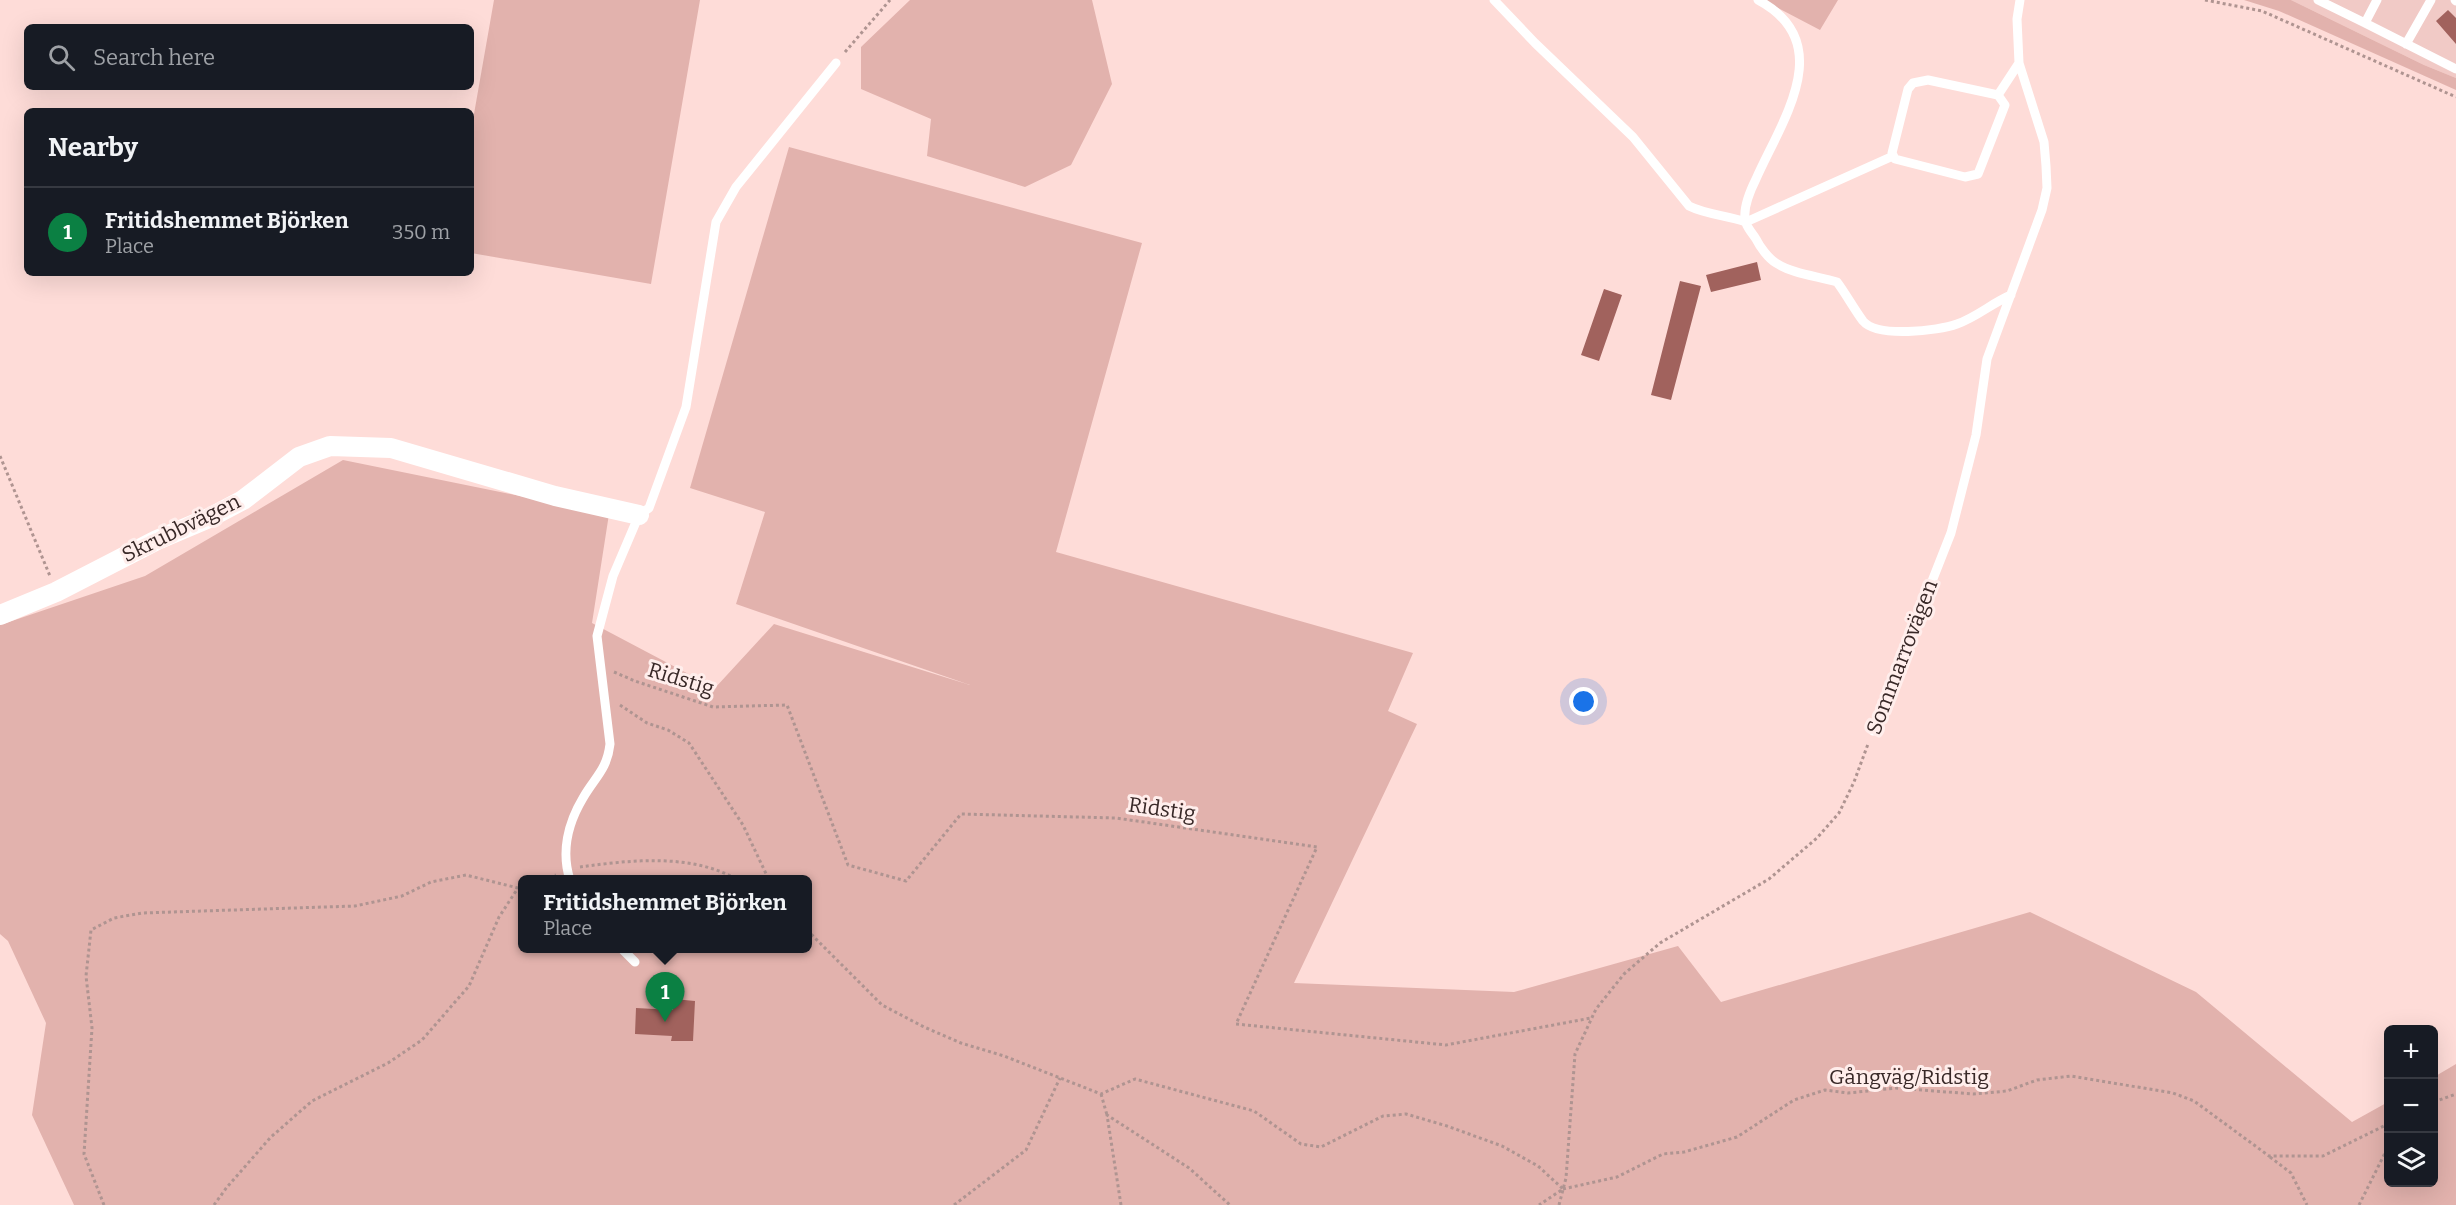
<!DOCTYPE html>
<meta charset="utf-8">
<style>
body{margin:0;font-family:Bitter,serif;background:#242831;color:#f1f3f6}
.controls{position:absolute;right:18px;bottom:18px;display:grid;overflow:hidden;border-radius:9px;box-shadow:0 6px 24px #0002}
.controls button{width:54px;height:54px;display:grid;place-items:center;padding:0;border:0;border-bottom:2px solid #363941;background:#171b24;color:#f1f3f6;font:30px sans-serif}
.you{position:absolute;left:1584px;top:702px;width:21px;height:21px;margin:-15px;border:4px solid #fff;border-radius:50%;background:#1a73e8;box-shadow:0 0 0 9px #1a73e833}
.badge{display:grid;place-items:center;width:39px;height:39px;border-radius:50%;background:#0b8043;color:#fff;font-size:20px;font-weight:700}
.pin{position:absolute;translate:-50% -50px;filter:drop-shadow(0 2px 3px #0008)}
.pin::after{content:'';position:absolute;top:32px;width:21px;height:18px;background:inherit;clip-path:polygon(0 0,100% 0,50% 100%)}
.popup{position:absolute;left:518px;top:875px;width:294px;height:78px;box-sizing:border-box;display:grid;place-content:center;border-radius:9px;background:#171b24;filter:drop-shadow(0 2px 4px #0005);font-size:20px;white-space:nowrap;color:#9ea1a6}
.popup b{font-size:22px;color:#f1f3f6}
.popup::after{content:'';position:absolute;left:50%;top:100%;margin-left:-12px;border:12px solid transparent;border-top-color:#171b24}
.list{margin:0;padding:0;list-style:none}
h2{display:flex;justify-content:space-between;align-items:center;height:78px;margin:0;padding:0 24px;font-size:26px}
h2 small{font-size:20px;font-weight:400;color:#9ea1a6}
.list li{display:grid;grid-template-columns:39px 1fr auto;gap:18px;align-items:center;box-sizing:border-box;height:90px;padding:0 24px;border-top:2px solid #363941}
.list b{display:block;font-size:22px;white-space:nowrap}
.list p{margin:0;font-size:20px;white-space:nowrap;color:#9ea1a6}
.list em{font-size:20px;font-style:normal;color:#9ea1a6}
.icon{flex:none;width:33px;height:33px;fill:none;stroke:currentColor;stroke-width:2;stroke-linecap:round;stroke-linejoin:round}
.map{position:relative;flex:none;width:2456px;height:1205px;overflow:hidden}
.search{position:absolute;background:#171b24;box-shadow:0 6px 24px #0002;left:24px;top:24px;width:450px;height:66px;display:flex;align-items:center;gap:15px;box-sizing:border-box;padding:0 21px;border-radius:9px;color:#9ea1a6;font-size:22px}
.panel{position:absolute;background:#171b24;box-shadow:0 6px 24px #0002;left:24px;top:108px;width:450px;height:168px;border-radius:9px}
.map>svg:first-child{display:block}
.built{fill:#f1cac6}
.green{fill:#e2b2ad;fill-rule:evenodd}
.building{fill:#a1625d}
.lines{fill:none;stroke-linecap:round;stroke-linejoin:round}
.path{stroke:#af9491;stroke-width:3;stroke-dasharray:3 3;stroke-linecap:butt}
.lane{stroke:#fff;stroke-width:9}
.street{stroke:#fff;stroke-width:20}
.labels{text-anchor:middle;stroke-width:6;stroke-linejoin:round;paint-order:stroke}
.street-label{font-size:21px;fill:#382827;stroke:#ffeeec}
</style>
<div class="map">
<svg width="2456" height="1205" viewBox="0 0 2456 1205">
<rect width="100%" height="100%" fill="#fedcd8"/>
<path class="built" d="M2291 0H2456V78L2424 65Z"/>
<path class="green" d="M494 0H700L651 284 471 253V131Z
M910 0H1092L1112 84 1071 165 1025 187 927 156 931 119 861 89V47Z
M1763 0H1838L1820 30Z
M2244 0H2291L2424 65 2456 78V90L2279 11Z
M789 147 1142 243 1056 552 1413 653 1388 711 1417 724 1294 983 1514 992 1678 946 1721 1002 2030 912 2196 992 2352 1122 2388 1102V1182H2434V1077L2456 1064V1205H74L32 1115 46 1023 8 941 0 934V625L145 576 343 460 609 514 592 623 715 688 774 624 970 685 736 604 765 512 690 488ZM522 880H807V948H522Z"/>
<path class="building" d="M2448 10 2456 18V44L2436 21Z
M1757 262 1761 280 1711 292 1706 275Z
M1680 281 1701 286 1671 400 1651 395Z
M1604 289 1622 295 1599 361 1581 355Z
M674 999 695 1001 693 1041H671L672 1036 635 1034 636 1008 673 1010Z"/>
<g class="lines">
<path class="path" d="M2205 0 2262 11 2456 97
M845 52 890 0
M0 456 50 576
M614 672 635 681 713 707 787 705 848 865 906 881 961 814 1116 818 1317 847 1236 1024 1446 1045 1591 1018
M620 705 647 723 668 730 689 743 743 825 769 880
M580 867C631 860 692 853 738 880
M544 880 556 875
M807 930 882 1005 924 1027 961 1043 1004 1056 1101 1094 1135 1079 1254 1111 1301 1144 1321 1147 1383 1116 1406 1114 1447 1126 1502 1146 1538 1166 1563 1189 1539 1205
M1101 1094 1107 1115
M2434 1102 2456 1094
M2270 1157 2291 1173 2307 1205
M1563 1189 1617 1177 1663 1154 1684 1152 1737 1137 1794 1100 1825 1090 1848 1093 1896 1088 1973 1094 2007 1091 2037 1080 2071 1076 2173 1093 2194 1101 2269 1156H2323L2388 1124
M104 1205 84 1154 92 1028 86 976 91 930 114 918 142 913 355 906 402 896 431 882 466 875 518 888
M214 1205 227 1187 271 1137 312 1101 388 1063 422 1040 469 986 499 917 518 888 522 887
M954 1205 1026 1150 1060 1078
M1121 1205 1107 1115 1189 1168 1230 1205
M1559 1205 1566 1178 1575 1054 1596 1009 1624 974 1660 943 1769 879 1817 838 1839 813 1854 782 1868 744
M2359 1205 2388 1147"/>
<path class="lane" d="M1494 0 1535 43 1633 137 1689 206C1707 215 1727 215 1746 222L1893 156
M1758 0C1839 43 1781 122 1756 179 1750 191 1742 211 1746 223 1748 229 1753 234 1756 239 1760 247 1768 258 1776 263 1793 274 1817 276 1837 282 1846 294 1854 309 1863 321 1877 338 1938 331 1957 324 1977 317 1992 303 2011 295
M2318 0 2365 23 2377 0
M2455 0 2456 1
M2365 23 2456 69
M2406 44 2431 0
M1928 80 1998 95 2005 105 1978 174 1965 177 1895 159 1892 153 1908 89 1913 83Z
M1998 95 2019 63
M1873 731 1951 533 1976 435 1987 359 2042 210 2047 188 2046 166 2044 142 2019 63 2017 19 2020 0
M570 880C561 852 568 823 583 798 595 777 607 770 610 744L597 636 613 576 639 515 649 508 686 407 716 222 736 187 836 63
M621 948 635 962"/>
<path class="street" d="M0 615 56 592 157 540 209 518 243 500 299 457 330 446 391 448 555 496 639 515"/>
</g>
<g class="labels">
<g class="street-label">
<text transform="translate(181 528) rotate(-26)" y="7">Skrubbvägen</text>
<text transform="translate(1902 657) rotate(-69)" y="7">Sommarrovägen</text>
<text transform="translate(681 679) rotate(17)" y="7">Ridstig</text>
<text transform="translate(1162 809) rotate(8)" y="7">Ridstig</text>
<text x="1909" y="1084">Gångväg/Ridstig</text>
</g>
</g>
</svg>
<div class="controls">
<button>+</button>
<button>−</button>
<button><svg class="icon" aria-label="layers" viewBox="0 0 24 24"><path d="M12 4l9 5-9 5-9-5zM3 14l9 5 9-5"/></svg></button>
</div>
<div class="you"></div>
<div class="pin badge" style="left:665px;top:1022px">1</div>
<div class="popup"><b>Fritidshemmet Björken</b>Place</div>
<div class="search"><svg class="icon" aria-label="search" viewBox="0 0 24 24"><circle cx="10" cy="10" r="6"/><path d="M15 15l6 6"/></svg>Search here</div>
<section class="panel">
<h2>Nearby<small></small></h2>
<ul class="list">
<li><span class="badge">1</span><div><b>Fritidshemmet Björken</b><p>Place</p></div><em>350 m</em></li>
</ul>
</section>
</div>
